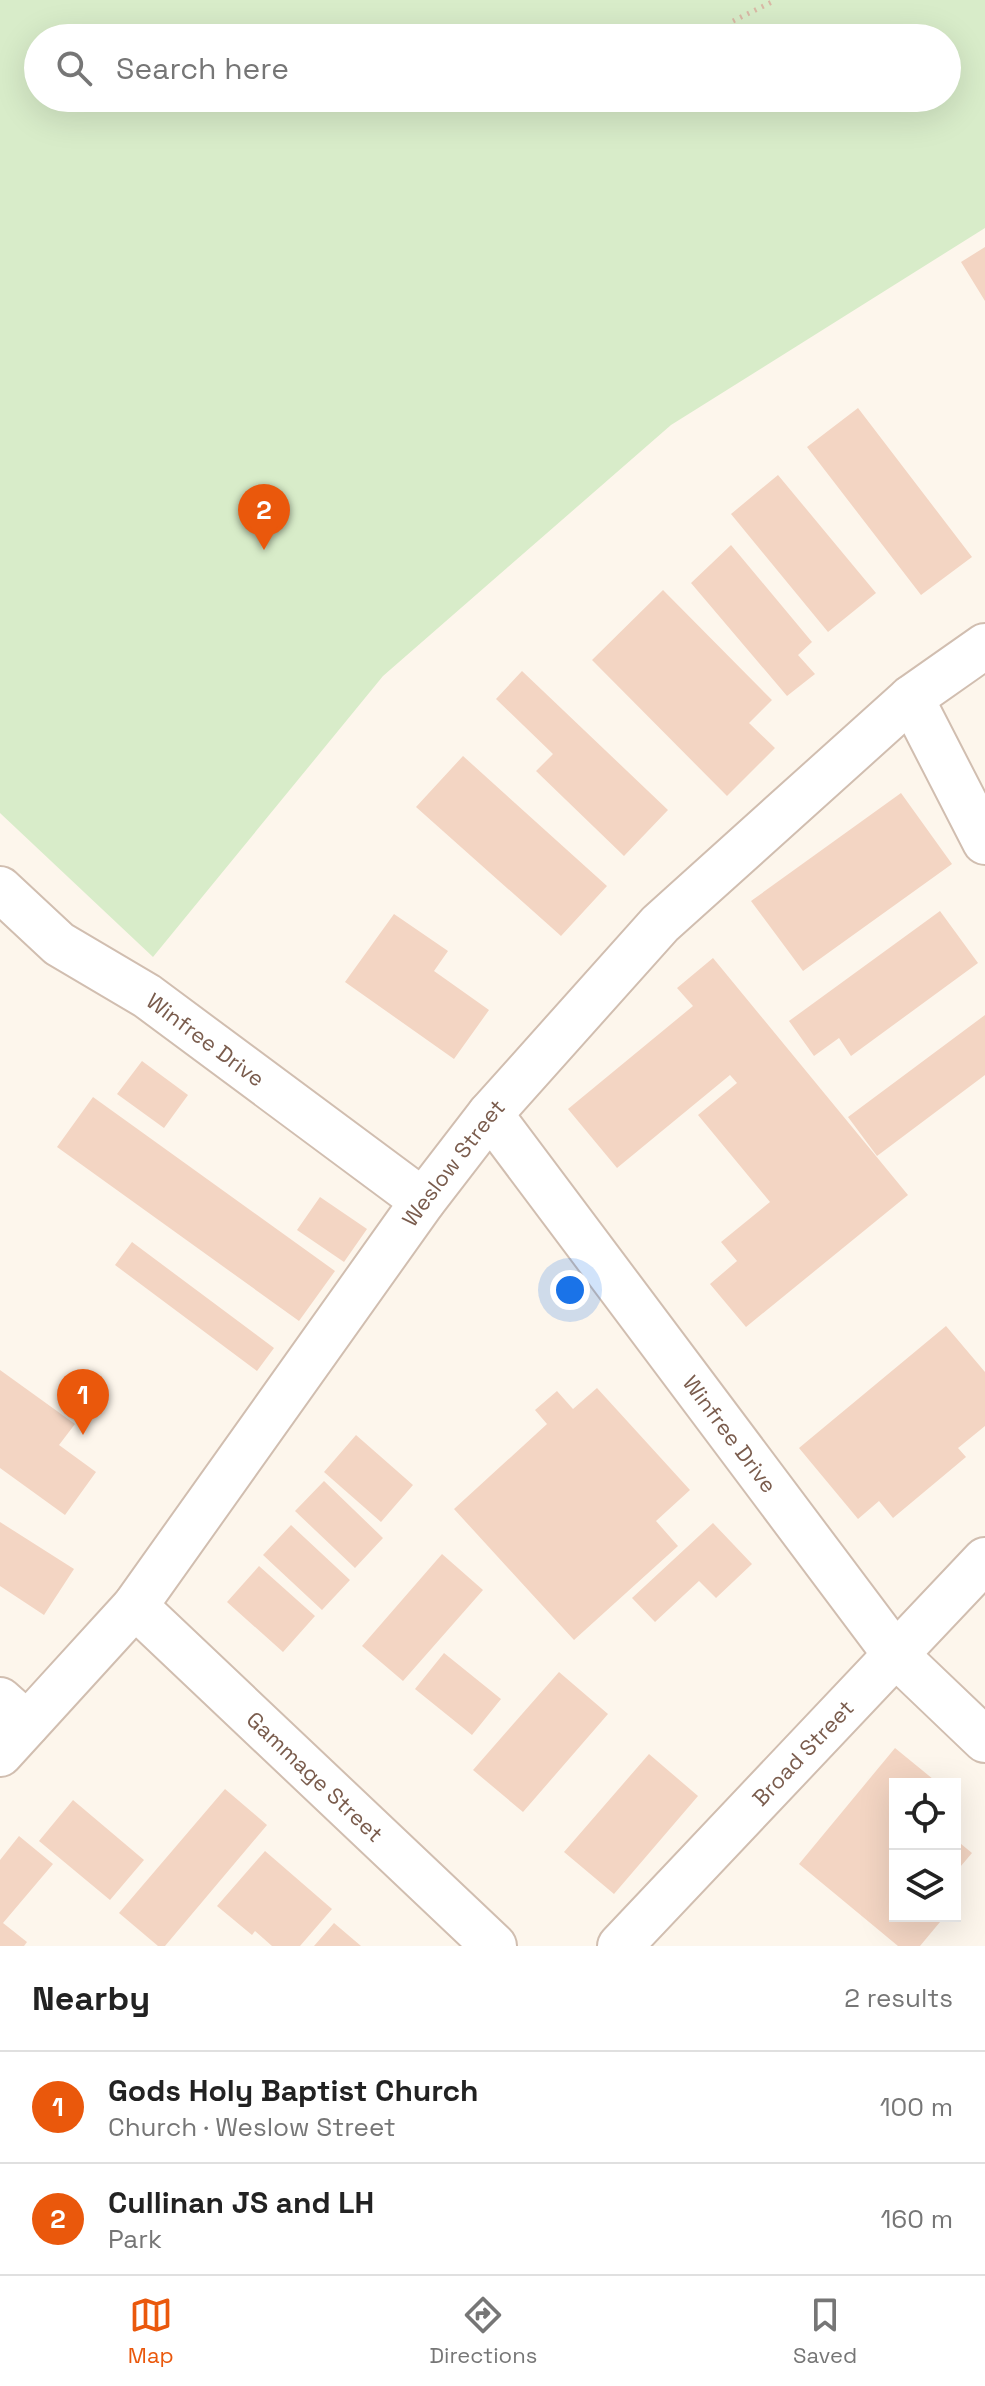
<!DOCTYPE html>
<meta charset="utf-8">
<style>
body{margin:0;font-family:"Space Grotesk",sans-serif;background:#f2f2f2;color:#222}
.controls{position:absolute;right:24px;bottom:24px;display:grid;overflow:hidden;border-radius:0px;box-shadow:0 8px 32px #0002}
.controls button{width:72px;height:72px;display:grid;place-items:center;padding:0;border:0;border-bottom:2px solid #e0e0e0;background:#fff;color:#222;font:40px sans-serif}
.you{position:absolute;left:570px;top:1290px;width:28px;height:28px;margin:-20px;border:6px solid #fff;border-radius:50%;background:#1a73e8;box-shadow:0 0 0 12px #1a73e833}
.badge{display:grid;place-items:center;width:52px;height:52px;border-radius:50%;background:#ea580c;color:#fff;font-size:26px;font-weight:700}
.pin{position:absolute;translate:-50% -66px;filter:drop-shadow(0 2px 4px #0008)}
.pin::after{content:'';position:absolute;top:42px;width:28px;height:24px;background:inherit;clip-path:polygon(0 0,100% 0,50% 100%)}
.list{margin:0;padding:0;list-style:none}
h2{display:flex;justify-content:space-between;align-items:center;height:104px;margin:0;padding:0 32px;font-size:34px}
h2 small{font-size:26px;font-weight:400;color:#767676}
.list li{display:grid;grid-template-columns:52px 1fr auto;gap:24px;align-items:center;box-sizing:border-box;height:112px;padding:0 32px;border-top:2px solid #e0e0e0}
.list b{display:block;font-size:30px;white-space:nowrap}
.list p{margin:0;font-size:26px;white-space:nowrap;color:#767676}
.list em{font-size:26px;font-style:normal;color:#767676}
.icon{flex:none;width:44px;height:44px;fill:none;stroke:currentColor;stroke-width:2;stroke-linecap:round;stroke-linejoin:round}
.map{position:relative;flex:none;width:985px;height:1946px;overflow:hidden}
.search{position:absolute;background:#fff;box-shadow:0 8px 32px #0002;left:24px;right:24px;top:24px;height:88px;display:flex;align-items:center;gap:20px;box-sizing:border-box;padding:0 28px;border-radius:44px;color:#767676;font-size:30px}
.sheet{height:328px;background:#fff}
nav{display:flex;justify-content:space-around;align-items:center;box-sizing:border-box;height:112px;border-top:2px solid #e0e0e0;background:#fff;font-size:22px;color:#767676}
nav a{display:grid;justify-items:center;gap:4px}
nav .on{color:#ea580c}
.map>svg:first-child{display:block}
.green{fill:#d8ecc9;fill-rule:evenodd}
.building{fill:#f3d5c3}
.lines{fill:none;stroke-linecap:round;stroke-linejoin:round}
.minor-casing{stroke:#d1beb0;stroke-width:48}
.path{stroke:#d9b8a5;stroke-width:5;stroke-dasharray:2 6;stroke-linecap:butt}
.minor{stroke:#fff;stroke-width:44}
.labels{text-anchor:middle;stroke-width:6;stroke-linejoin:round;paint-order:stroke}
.street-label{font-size:22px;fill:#7a5c4d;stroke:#fffaf3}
</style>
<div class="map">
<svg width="985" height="1946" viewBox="0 0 985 1946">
<rect width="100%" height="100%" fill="#fdf6ec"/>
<path class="green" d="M0 0H985V228L671 425 383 676 153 957 0 813ZM38 38H947V98H38Z"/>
<path class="building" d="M985 247V301L961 262Z
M858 408 972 557 921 595 807 447Z
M778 475 876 593 828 632 731 514Z
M731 545 812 642 798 655 815 674 787 696 691 583Z
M663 590 772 700 749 723 775 748 727 796 592 660Z
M522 671 668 810 624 856 536 771 553 754 496 699Z
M463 756 607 886 561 936 416 807Z
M901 793 952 864 803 971 751 901Z
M940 911 978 963 851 1056 839 1038 814 1056 789 1021Z
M394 914 448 951 434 971 489 1010 454 1059 345 982Z
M713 958 908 1195 746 1327 710 1284 737 1261 721 1242 770 1202 698 1115 737 1083 730 1075 617 1168 568 1109 693 1006 677 988Z
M985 1015V1075L877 1156 848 1117Z
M142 1061 188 1095 164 1128 117 1094Z
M93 1097 335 1271 299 1321 57 1147Z
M320 1197 367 1229 344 1262 297 1230Z
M132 1242 274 1348 257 1371 115 1265Z
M946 1326 985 1372V1426L958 1448 966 1457 893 1518 879 1501 858 1519 799 1448Z
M0 1370 75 1424 59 1445 96 1472 65 1515 0 1468Z
M597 1388 690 1490 656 1521 678 1546 574 1640 454 1509 547 1424 535 1410 557 1391 573 1409Z
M356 1435 413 1485 381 1522 324 1472Z
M324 1481 383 1538 355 1568 295 1511Z
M0 1522 74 1569 44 1615 0 1586Z
M713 1523 752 1564 716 1598 699 1581 655 1622 632 1598Z
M291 1525 350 1580 322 1610 263 1555Z
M442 1554 483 1590 403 1681 362 1646Z
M259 1566 315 1616 283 1652 227 1602Z
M444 1653 501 1699 472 1735 415 1689Z
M559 1672 608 1714 523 1812 473 1770Z
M895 1748 939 1784H895V1916H945L920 1946H898L799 1864Z
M649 1754 698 1796 614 1894 564 1852Z
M225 1789 267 1825 165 1946H158L119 1913Z
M73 1800 144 1860 110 1900 39 1841Z
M19 1836 53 1864 3 1923 27 1942 24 1946H0V1860Z
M955 1839 972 1853 955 1873Z
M265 1851 332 1909 300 1946H272L255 1931 252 1935 217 1906Z
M334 1923 361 1946H314Z"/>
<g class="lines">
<g class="minor-casing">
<g id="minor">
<path d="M911 698 985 842"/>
<path id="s1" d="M0 889 59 944 147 996 423 1201"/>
<path id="s2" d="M490 1114 895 1654 985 1740"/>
<path id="s3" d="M135 1606 494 1946"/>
<path d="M0 1700 27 1724"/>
<path id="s4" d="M0 1754 135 1606 423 1201 490 1114 660 924 911 698 985 646"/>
<path id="s5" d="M620 1946 985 1560"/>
</g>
</g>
<path class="path" d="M733 21 776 0"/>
<use href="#minor" class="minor"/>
</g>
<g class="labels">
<g class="street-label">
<text dy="8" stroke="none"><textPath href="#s1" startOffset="256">Winfree Drive</textPath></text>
<text dy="8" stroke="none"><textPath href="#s4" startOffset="746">Weslow Street</textPath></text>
<text dy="8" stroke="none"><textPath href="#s2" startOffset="400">Winfree Drive</textPath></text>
<text dy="8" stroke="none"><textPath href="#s5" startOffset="266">Broad Street</textPath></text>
<text dy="8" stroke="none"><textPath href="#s3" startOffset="248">Gammage Street</textPath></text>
</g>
</g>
</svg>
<div class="controls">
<button><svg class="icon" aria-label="locate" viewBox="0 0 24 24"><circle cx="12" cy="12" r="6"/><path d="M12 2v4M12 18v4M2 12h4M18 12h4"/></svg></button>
<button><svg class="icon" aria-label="layers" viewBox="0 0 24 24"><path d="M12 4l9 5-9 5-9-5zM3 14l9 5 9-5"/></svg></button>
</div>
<div class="you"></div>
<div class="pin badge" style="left:83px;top:1435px">1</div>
<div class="pin badge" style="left:264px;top:550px">2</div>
<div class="search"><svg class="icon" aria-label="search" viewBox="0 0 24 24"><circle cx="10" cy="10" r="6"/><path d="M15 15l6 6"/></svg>Search here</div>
</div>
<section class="sheet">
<h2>Nearby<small>2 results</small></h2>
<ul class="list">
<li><span class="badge">1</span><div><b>Gods Holy Baptist Church</b><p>Church · Weslow Street</p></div><em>100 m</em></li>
<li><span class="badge">2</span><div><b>Cullinan JS and LH</b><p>Park</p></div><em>160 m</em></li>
</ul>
</section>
<nav>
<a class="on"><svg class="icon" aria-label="map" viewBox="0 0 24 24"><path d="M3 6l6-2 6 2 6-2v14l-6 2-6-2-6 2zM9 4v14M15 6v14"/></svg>Map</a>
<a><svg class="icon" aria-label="directions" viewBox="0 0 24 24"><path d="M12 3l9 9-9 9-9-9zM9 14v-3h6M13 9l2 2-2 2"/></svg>Directions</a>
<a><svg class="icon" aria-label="saved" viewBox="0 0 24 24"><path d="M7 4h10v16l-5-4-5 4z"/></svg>Saved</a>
</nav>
